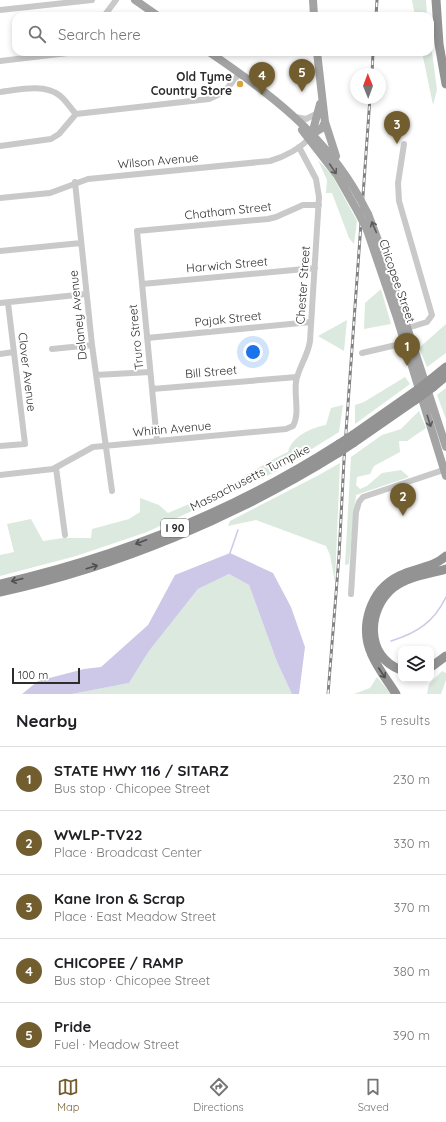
<!DOCTYPE html>
<meta charset="utf-8">
<style>
body{margin:0;font-family:Quicksand,sans-serif;background:#f2f2f2;color:#202124}
.controls{position:absolute;right:12px;bottom:12px;display:grid;overflow:hidden;border-radius:8px;box-shadow:0 2px 6px #0003}
.controls button{width:36px;height:36px;display:grid;place-items:center;padding:0;border:0;border-bottom:1px solid #e0e0e0;background:#fff;color:#202124;font:20px sans-serif}
.compass{position:absolute;left:350px;top:68px;width:36px;height:36px;border-radius:50%;background:#fff;box-shadow:0 2px 6px #0003;rotate:359deg}
.scale{position:absolute;left:12px;bottom:10px;width:68px;box-sizing:border-box;padding-left:4px;border:2px solid #2c2c2c;border-top:0;font-size:11px;line-height:14px;white-space:nowrap;color:#2c2c2c;-webkit-text-stroke:3px #fff;paint-order:stroke}
.you{position:absolute;left:253px;top:352px;width:14px;height:14px;margin:-10px;border:3px solid #fff;border-radius:50%;background:#1a73e8;box-shadow:0 0 0 6px #1a73e833}
.badge{display:grid;place-items:center;width:26px;height:26px;border-radius:50%;background:#725d2f;color:#fff;font-size:13px;font-weight:700}
.pin{position:absolute;translate:-50% -33px;filter:drop-shadow(0 1px 2px #0008)}
.pin::after{content:'';position:absolute;top:21px;width:14px;height:12px;background:inherit;clip-path:polygon(0 0,100% 0,50% 100%)}
.list{margin:0;padding:0;list-style:none}
h2{display:flex;justify-content:space-between;align-items:center;height:52px;margin:0;padding:0 16px;font-size:17px}
h2 small{font-size:13px;font-weight:400;color:#757577}
.list li{display:grid;grid-template-columns:26px 1fr auto;gap:12px;align-items:center;box-sizing:border-box;height:64px;padding:0 16px;border-top:1px solid #e0e0e0}
.list b{display:block;font-size:15px;white-space:nowrap}
.list p{margin:0;font-size:13px;white-space:nowrap;color:#757577}
.list em{font-size:13px;font-style:normal;color:#757577}
.icon{flex:none;width:22px;height:22px;fill:none;stroke:currentColor;stroke-width:2;stroke-linecap:round;stroke-linejoin:round}
.map{position:relative;flex:none;width:446px;height:694px;overflow:hidden}
.search{position:absolute;background:#fff;box-shadow:0 2px 6px #0003;left:12px;right:12px;top:12px;height:44px;display:flex;align-items:center;gap:10px;box-sizing:border-box;padding:0 14px;border-radius:12px;color:#757577;font-size:15px}
.sheet{height:372px;background:#fff}
nav{display:flex;justify-content:space-around;align-items:center;box-sizing:border-box;height:56px;border-top:1px solid #e0e0e0;background:#fff;font-size:11px;color:#757577}
nav a{display:grid;justify-items:center;gap:2px}
nav .on{color:#725d2f}
.map>svg:first-child{display:block}
.green{fill:#dbe9de}
.water{fill:#cdc8e7}
.lines{fill:none;stroke-linecap:round;stroke-linejoin:round}
.stream{stroke:#cdc8e7;stroke-width:1.5}
.minor{stroke:#c9c9c9;stroke-width:6}
.major{stroke:#a4a4a4;stroke-width:8}
.highway{stroke:#939393;stroke-width:9}
.rail-casing{stroke:#818181;stroke-width:3}
.rail{stroke:#fff;stroke-width:1.5;stroke-dasharray:4.5;stroke-linecap:butt}
.major-bridge{stroke:#a4a4a4;stroke-width:8}
.highway-bridge{stroke:#939393;stroke-width:9}
.oneway{stroke:#5c5c5c}
.oneway2{stroke:#505050}
.poi-dot{fill:#d6a63c;stroke:#fff;stroke-width:1.5}
.labels{text-anchor:middle;stroke-width:4;stroke-linejoin:round;paint-order:stroke}
.shield{fill:#fff;stroke:#6b6b6b;stroke-width:1}
.shield-label{font-size:11px;font-weight:bold;fill:#2c2c2c}
.poi-label{font-size:12px;font-weight:bold;fill:#2c2c2c;stroke:#fff;text-anchor:end}
.street-label{font-size:12px;fill:#2c2c2c;stroke:#fff}
</style>
<div class="map">
<svg width="446" height="694" viewBox="0 0 446 694">
<rect width="100%" height="100%" fill="#fff"/>
<path class="green" d="M412 0H426L427 16H415Z
M430 37 437 90 433 105 422 52H430Z
M318 160 332 175 357 221 354 244 349 238 332 193H326L327 180Z
M381 289 391 324 364 329 365 303Z
M347 320 344 351 318 336Z
M446 324V353L427 367 419 348Z
M405 377 410 384 355 424V405L364 402Z
M446 388V419L437 395Z
M343 405 339 432 275 472 147 532 76 556 0 576V555L14 552 7 524 31 519 43 541 63 538H91L92 529 129 519 140 512V498L159 505 168 513C189 504 211 495 232 484 251 473 268 461 288 452 292 436 311 428 326 425L331 408Z
M419 411 426 428 407 441H399L400 452 374 466 370 474 357 477 356 485 360 489 367 486 382 473 401 470 409 477 356 495 349 564 345 565 351 457 382 435 401 429Z
M340 463 335 582 330 555 326 546 256 520 228 526 230 521 319 475Z
M229 574 249 585 277 662 292 694H72L129 683 149 651 198 589Z
M442 671 446 673V680L441 694H427L429 684Z
M377 677 391 694H354L370 688Z"/>
<path class="water" d="M230 553 273 573 291 607 305 647 299 694H292L277 662 249 585 229 574 198 589 149 651 129 683 72 694H22L38 681 84 669 101 667 148 625 175 575Z"/>
<g class="lines">
<path class="stream" d="M230 553 238 530
M391 641C417 633 434 622 446 597"/>
<path class="minor" d="M0 10 92 0
M104 16 116 0
M246 16 272 15
M0 61 76 52
M0 92C18 90 43 83 59 95 66 100 70 108 76 114
M76 114 209 99 224 92 240 73
M295 117 306 119 318 113
M404 144 398 183 399 201 432 315 427 322 404 329
M0 146 51 139 59 134 76 114
M75 182 92 345 112 491
M0 198 50 193 88 179 270 161C284 157 302 148 311 136
M0 251 81 243
M142 284 315 268
M0 303 86 294
M147 338 311 322
M52 349 92 345
M362 353 409 342
M0 354 14 352
M96 375 150 372
M152 389 297 377
M157 441 137 231 268 219 276 217 303 205H319
M0 446 25 444 8 303
M56 468 65 535
M0 475 53 469 93 447 286 429 293 426C300 414 294 396 296 382 298 368 308 356 310 341L319 197 316 179 299 147
M351 594 356 512 359 502 363 497 446 469"/>
<path class="major" d="M135 0 158 16
M313 0 314 16
M209 52C268 92 324 134 359 197
M325 122 336 156
M302 130 337 175 358 212
M312 134 322 128 325 122 317 52
M312 134 320 104
M368 214 384 256 446 447
M367 230 397 318 446 476"/>
<path class="highway" d="M436 0 439 44 446 84
M430 380 446 367
M433 387 446 376
M353 435 413 393
M353 443 415 400
M0 584C119 557 236 510 339 444
M0 592C119 566 235 517 338 453
M431 667 446 656
M401 670C365 657 366 609 394 587 409 576 429 574 446 569
M396 694C388 681 378 669 372 655 359 627 370 590 399 576 414 568 433 568 446 556"/>
<g class="rail-casing">
<path id="rail" d="M376 16 377 0
M372 74 373 52
M328 694 339 556 344 460 370 98"/>
</g>
<use href="#rail" class="rail"/>
<path class="major-bridge" d="M359 197 368 214
M358 212 367 230"/>
<path class="highway-bridge" d="M413 393 430 380
M415 400 433 387
M339 444 353 435
M338 453 353 443"/>
</g>
<defs><path id="oneway-shaft" d="M-6 0H5M1.5-3L5.5 0L1.5 3" fill="none" stroke-width="1.6" stroke-linecap="round" stroke-linejoin="round"/></defs>
<g class="oneway">
<use href="#oneway-shaft" transform="translate(333 169) rotate(56)"/>
<use href="#oneway-shaft" transform="translate(374 227) rotate(-113)"/>
<use href="#oneway-shaft" transform="translate(429 421) rotate(72)"/>
</g>
<g class="oneway2">
<use href="#oneway-shaft" transform="translate(141 542) rotate(159)"/>
<use href="#oneway-shaft" transform="translate(92 567) rotate(-17)"/>
<use href="#oneway-shaft" transform="translate(17 580) rotate(166)"/>
<use href="#oneway-shaft" transform="translate(382 673) rotate(57)"/>
</g>
<circle class="poi-dot" cx="240" cy="84" r="4"/>
<g class="labels">
<rect class="shield" x="161" y="519" width="28" height="18" rx="3"/>
<g class="shield-label">
<text x="175" y="532">I 90</text>
</g>
<g class="poi-label">
<text x="232" y="81">Old Tyme<tspan x="232" dy="14">Country Store</tspan></text>
</g>
<g class="street-label">
<text transform="translate(158 161) rotate(-5)" y="4">Wilson Avenue</text>
<text transform="translate(228 211) rotate(-6)" y="4">Chatham Street</text>
<text transform="translate(227 265) rotate(-5)" y="4">Harwich Street</text>
<text transform="translate(397 281) rotate(71)" y="4">Chicopee Street</text>
<text transform="translate(303 285) rotate(-86)" y="4">Chester Street</text>
<text transform="translate(78 315) rotate(-96)" y="4">Delaney Avenue</text>
<text transform="translate(228 319) rotate(-6)" y="4">Pajak Street</text>
<text transform="translate(136 337) rotate(-96)" y="4">Truro Street</text>
<text transform="translate(27 372) rotate(83)" y="4">Clover Avenue</text>
<text transform="translate(211 372) rotate(-5)" y="4">Bill Street</text>
<text transform="translate(172 429) rotate(-5)" y="4">Whitin Avenue</text>
<text transform="translate(250 478) rotate(-27)" y="4">Massachusetts Turnpike</text>
</g>
</g>
</svg>
<div class="controls">
<button><svg class="icon" aria-label="layers" viewBox="0 0 24 24"><path d="M12 4l9 5-9 5-9-5zM3 14l9 5 9-5"/></svg></button>
</div>
<svg class="compass" viewBox="-18 -18 36 36"><path d="M0-13l5 13h-10z" fill="#e53935"/><path d="M0 13l5-13h-10z" fill="#757577"/></svg>
<div class="scale">100 m</div>
<div class="you"></div>
<div class="pin badge" style="left:407px;top:366px">1</div>
<div class="pin badge" style="left:403px;top:516px">2</div>
<div class="pin badge" style="left:397px;top:144px">3</div>
<div class="pin badge" style="left:262px;top:95px">4</div>
<div class="pin badge" style="left:302px;top:92px">5</div>
<div class="search"><svg class="icon" aria-label="search" viewBox="0 0 24 24"><circle cx="10" cy="10" r="6"/><path d="M15 15l6 6"/></svg>Search here</div>
</div>
<section class="sheet">
<h2>Nearby<small>5 results</small></h2>
<ul class="list">
<li><span class="badge">1</span><div><b>STATE HWY 116 / SITARZ</b><p>Bus stop · Chicopee Street</p></div><em>230 m</em></li>
<li><span class="badge">2</span><div><b>WWLP-TV22</b><p>Place · Broadcast Center</p></div><em>330 m</em></li>
<li><span class="badge">3</span><div><b>Kane Iron &amp; Scrap</b><p>Place · East Meadow Street</p></div><em>370 m</em></li>
<li><span class="badge">4</span><div><b>CHICOPEE / RAMP</b><p>Bus stop · Chicopee Street</p></div><em>380 m</em></li>
<li><span class="badge">5</span><div><b>Pride</b><p>Fuel · Meadow Street</p></div><em>390 m</em></li>
</ul>
</section>
<nav>
<a class="on"><svg class="icon" aria-label="map" viewBox="0 0 24 24"><path d="M3 6l6-2 6 2 6-2v14l-6 2-6-2-6 2zM9 4v14M15 6v14"/></svg>Map</a>
<a><svg class="icon" aria-label="directions" viewBox="0 0 24 24"><path d="M12 3l9 9-9 9-9-9zM9 14v-3h6M13 9l2 2-2 2"/></svg>Directions</a>
<a><svg class="icon" aria-label="saved" viewBox="0 0 24 24"><path d="M7 4h10v16l-5-4-5 4z"/></svg>Saved</a>
</nav>
